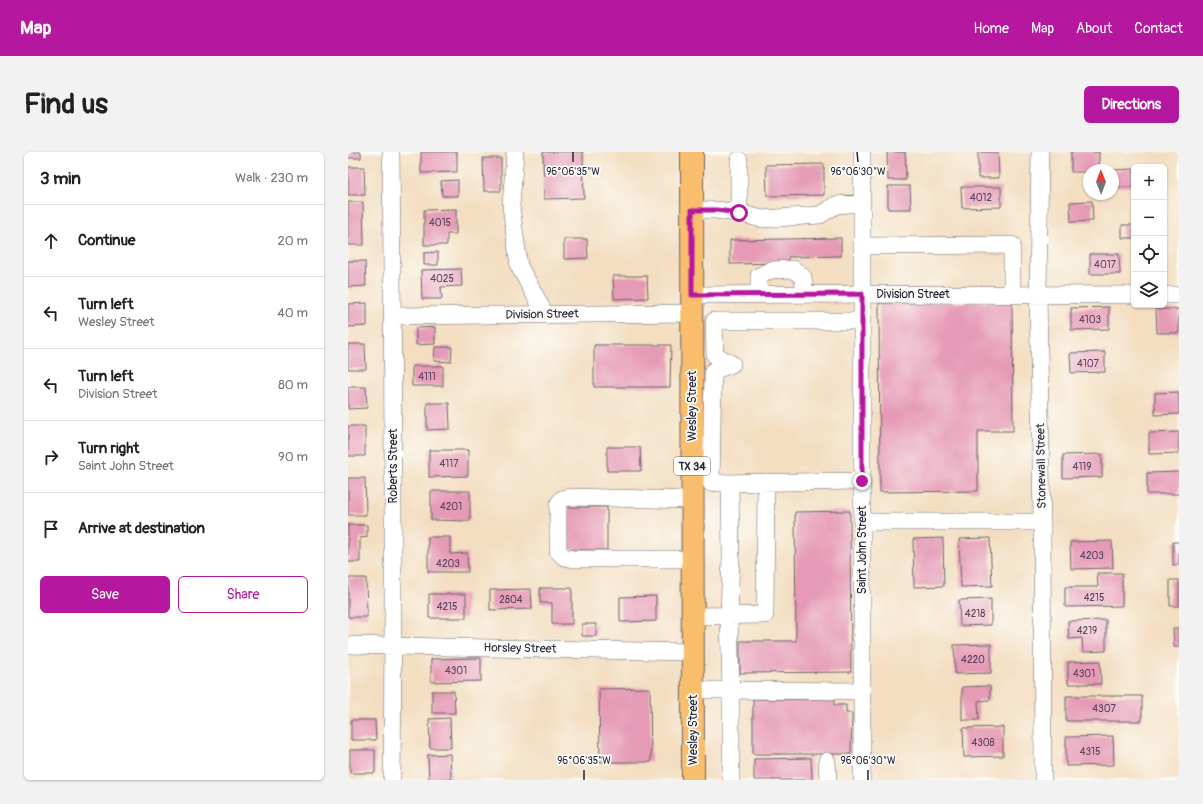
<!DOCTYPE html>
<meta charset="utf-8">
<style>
body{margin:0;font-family:Pangolin,sans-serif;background:#f2f2f2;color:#202124}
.controls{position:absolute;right:12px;top:12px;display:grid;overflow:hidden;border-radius:6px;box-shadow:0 1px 3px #0004}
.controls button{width:36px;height:36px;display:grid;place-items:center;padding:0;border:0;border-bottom:1px solid #e0e0e0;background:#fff;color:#202124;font:20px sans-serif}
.compass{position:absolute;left:735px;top:12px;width:36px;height:36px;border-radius:50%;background:#fff;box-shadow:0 1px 3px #0004;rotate:359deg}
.stop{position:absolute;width:12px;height:12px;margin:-9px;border:3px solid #b5179e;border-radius:50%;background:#fff}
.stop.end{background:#b5179e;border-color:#fff;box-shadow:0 1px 4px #0008}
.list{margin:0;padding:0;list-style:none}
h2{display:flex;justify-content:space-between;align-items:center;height:52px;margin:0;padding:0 16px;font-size:17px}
h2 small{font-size:13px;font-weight:400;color:#757577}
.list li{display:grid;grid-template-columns:26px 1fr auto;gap:12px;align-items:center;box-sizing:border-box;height:72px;padding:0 16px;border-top:1px solid #e0e0e0}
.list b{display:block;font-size:15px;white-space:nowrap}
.list p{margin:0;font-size:13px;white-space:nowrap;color:#757577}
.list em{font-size:13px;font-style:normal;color:#757577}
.actions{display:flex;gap:8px;padding:12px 16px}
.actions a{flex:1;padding:9px 0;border:1px solid #b5179e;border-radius:6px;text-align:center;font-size:14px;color:#b5179e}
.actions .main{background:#b5179e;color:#fff}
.icon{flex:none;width:22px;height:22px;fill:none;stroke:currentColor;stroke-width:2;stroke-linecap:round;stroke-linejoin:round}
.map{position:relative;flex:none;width:831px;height:628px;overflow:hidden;border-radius:6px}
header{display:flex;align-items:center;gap:24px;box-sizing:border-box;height:56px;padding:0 20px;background:#b5179e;color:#fff}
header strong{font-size:19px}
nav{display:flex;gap:22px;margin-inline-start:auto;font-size:14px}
.intro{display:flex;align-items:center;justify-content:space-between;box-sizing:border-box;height:96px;padding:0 24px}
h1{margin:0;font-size:28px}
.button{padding:10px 18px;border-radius:6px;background:#b5179e;color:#fff;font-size:14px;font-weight:700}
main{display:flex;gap:24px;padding:0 24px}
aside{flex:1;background:#fff;border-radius:6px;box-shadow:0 1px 3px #0004}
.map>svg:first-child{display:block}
.building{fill:#e59ab5}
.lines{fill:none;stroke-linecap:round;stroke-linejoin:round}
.minor-casing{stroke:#6b646a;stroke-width:18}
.major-casing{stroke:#6b646a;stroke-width:24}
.minor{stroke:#fff;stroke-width:17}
.major{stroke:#f9be6d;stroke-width:22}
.route{stroke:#b5179e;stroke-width:5}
.ticks{fill:none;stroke:#22223b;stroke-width:1.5}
.labels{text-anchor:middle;stroke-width:3.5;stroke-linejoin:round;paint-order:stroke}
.number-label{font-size:10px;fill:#53405a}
.shield{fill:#fdfcf7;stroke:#646373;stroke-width:1}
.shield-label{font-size:11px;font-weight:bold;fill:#22223b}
.street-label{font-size:12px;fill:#22223b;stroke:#fdfcf7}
.ticks-label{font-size:10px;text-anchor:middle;fill:#22223b;stroke:#fdfcf7;stroke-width:3.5;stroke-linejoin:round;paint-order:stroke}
</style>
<header>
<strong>Map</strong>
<nav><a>Home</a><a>Map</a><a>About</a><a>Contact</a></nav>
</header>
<div class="intro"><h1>Find us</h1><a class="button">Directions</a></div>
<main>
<aside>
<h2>3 min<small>Walk · 230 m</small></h2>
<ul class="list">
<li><svg class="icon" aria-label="ahead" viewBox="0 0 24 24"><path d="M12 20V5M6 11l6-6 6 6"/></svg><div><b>Continue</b></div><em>20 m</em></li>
<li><svg class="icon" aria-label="left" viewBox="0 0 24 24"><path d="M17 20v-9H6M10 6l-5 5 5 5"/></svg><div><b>Turn left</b><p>Wesley Street</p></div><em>40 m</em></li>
<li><svg class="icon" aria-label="left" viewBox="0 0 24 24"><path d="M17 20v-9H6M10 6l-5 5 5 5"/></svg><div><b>Turn left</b><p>Division Street</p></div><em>80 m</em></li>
<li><svg class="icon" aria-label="right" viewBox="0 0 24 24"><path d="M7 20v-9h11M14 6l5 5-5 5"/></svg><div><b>Turn right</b><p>Saint John Street</p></div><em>90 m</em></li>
<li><svg class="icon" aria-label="arrive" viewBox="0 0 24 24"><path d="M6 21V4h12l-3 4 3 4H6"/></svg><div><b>Arrive at destination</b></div></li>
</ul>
<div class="actions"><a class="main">Save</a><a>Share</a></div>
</aside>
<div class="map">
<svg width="831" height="628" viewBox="0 0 831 628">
<rect width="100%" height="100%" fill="#fdfcf7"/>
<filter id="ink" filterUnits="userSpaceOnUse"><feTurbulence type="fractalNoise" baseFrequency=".025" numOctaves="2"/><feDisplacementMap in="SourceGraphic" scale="8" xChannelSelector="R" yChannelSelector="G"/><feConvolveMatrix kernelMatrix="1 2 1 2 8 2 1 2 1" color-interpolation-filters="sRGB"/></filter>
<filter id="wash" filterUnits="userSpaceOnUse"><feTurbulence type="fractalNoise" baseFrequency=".012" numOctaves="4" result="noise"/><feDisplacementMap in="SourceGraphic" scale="16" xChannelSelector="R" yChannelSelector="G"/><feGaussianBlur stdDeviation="0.9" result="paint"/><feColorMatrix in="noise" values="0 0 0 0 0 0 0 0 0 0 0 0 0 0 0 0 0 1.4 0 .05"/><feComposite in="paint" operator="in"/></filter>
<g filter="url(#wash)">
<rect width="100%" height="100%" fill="#f3dec1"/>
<g id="blocks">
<path class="building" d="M0 0H13V6H0Z
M73 0H109V20L73 21Z
M195 0H235L236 46 196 47Z
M539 0H557L558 28H540Z
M630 0H650L651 26H630Z
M723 0H751V18H741V20H723Z
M135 6H153V39H136Z
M476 12V43L419 44 418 13Z
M0 15H16L17 43H0Z
M786 17V35H765V18Z
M110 28V44H94L93 29Z
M540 34H562L563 57H540Z
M613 35H653V55L614 56Z
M744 49 745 69 723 70 722 50Z
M0 50H15L16 93H0Z
M108 57V82H99V93H76V58Z
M774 73H786V86H774Z
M493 86V104L440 105V111L382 112V88Z
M216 87H239L240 106 216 107Z
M90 100V113H76V101Z
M742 102H771L772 122H742Z
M0 109H17L18 134 0 135Z
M113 117 114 134 93 135 94 147H74L73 118Z
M265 124H299L300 146 266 147Z
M664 150 665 279H630V339L532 340 531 151Z
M19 151V174L0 175V152Z
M761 155V177L723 178V156Z
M808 157H831V181H809Z
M87 175V192L68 193V176Z
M0 192H17L18 217H0Z
M246 193H323L322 235H246Z
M87 195H104L103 210 86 209Z
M757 200V220L723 221 722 201Z
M64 214H95V234H64Z
M0 235H18L19 256 0 257Z
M831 240V262L807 263V241Z
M79 251H101L102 277 79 278Z
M0 274H17V304H0Z
M831 280V301L801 302V281Z
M259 295H292L293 319H259Z
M81 298H120V324L81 325Z
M754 302V325L715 326V303Z
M831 320V342H799V321Z
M0 326H17L18 363H0Z
M83 339H122V369L83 368Z
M217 355H259V398H218Z
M502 359 503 520 392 521V489H448L447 360Z
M0 373H19V385L12 386V410H0Z
M80 385H102V402L119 401 120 420H80Z
M595 386 596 434 566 435 565 387Z
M642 386 644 434 613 435 611 387Z
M764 389 765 416 723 417 722 390Z
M825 390H831V413H825Z
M749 421H774V454L717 455V435H750Z
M0 426H18L19 465H0Z
M822 428H831V454H822Z
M192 436H224V472H204V451H192Z
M183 437 184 457 142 458V438Z
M81 442H118V466H81Z
M308 444V469L272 470V445Z
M643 447V473L612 474 611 448Z
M758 468V499L735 500 734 486 721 487 720 469Z
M234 472H248V484H234Z
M825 476H831V495H826Z
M643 492V521L607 522 606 493Z
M133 506V529L83 530V507Z
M752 509 753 532H720V510Z
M642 534V548L630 549 631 568H614V535Z
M302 536 303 610H252L251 537Z
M84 539H106L107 561H84Z
M718 544H794V569H718Z
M405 547H486V553H498V561H504L503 602H405Z
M102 566 103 596H82L81 567Z
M3 568H27L28 588H3Z
M655 575V604L616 605 615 576Z
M765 584 766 613 718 614V585Z
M2 598H27V621H2Z
M102 602 103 628H81L80 603Z
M463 606 464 628H406V607Z"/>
</g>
</g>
<g filter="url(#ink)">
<use href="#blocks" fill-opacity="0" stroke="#6b646a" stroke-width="1"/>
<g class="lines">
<g class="minor-casing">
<path id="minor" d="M43 0C45 209 46 419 44 628
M167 0 163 54 171 114 197 162
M692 0 690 142 694 370 695 628
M391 8V61
M344 58H368L391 61 414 67 472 63 488 53 514 51
M514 94 664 93V142
M344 143 514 142 786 143
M411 143V124L423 118 445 117 455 125 457 142
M816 143H831
M45 164 344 161
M363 331 365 219 384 212 367 203 366 169H514
M370 331 514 329
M382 331 383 404 381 464 383 538 514 539
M344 348 221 345 214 347 210 353V399L216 405 226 407H344
M514 370H694
M344 464 417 463 418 330
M0 493 345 500
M345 538H383V628
M479 609 480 628
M514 628V0"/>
</g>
<g class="major-casing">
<path id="major" d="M344 0 345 628"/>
</g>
<use href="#minor" class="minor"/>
<use href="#major" class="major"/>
</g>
</g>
<g class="lines" filter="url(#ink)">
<path class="route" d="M391 61 368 58H344V143L514 142V329"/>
</g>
<path class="ticks" d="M225 0V10M509 0 510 10M236 618V628M520 618V628"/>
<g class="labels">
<g class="number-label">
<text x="633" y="49">4012</text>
<text x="92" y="74">4015</text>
<text x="757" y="116">4017</text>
<text x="94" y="130">4025</text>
<text x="742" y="171">4103</text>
<text x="740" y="215">4107</text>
<text x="79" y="228">4111</text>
<text x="101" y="315">4117</text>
<text x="734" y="318">4119</text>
<text x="103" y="358">4201</text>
<text x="744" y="407">4203</text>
<text x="100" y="415">4203</text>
<text x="746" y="449">4215</text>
<text x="163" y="451">2804</text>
<text x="99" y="458">4215</text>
<text x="627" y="465">4218</text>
<text x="739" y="482">4219</text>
<text x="625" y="511">4220</text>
<text x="108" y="522">4301</text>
<text x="736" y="525">4301</text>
<text x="756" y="560">4307</text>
<text x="635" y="594">4308</text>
<text x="742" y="603">4315</text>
</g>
<rect class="shield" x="326" y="305" width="36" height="18" rx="3"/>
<g class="shield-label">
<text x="344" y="318">TX 34</text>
</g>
<g class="street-label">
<text x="565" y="146">Division Street</text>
<text transform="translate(194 162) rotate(-1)" y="4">Division Street</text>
<text transform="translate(344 254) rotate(-90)" y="4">Wesley Street</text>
<text transform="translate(45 314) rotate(-90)" y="4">Roberts Street</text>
<text transform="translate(693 314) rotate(-91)" y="4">Stonewall Street</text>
<text transform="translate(514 398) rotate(-90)" y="4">Saint John Street</text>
<text transform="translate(172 496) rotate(1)" y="4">Horsley Street</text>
<text transform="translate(345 578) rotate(-90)" y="4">Wesley Street</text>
</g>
</g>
<g class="ticks-label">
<text x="225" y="23">96°06'35"W</text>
<text x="510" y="23">96°06'30"W</text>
<text x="236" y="612">96°06'35"W</text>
<text x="520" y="612">96°06'30"W</text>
</g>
</svg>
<div class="controls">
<button>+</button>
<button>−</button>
<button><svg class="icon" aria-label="locate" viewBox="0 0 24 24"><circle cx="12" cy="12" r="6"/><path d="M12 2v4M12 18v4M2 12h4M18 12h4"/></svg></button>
<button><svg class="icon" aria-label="layers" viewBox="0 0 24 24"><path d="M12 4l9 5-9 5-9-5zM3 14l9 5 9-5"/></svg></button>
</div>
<svg class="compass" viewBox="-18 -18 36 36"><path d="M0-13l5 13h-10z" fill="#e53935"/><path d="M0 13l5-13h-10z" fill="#757577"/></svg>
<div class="stop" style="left:391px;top:61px"></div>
<div class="stop end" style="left:514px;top:329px"></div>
</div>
</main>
